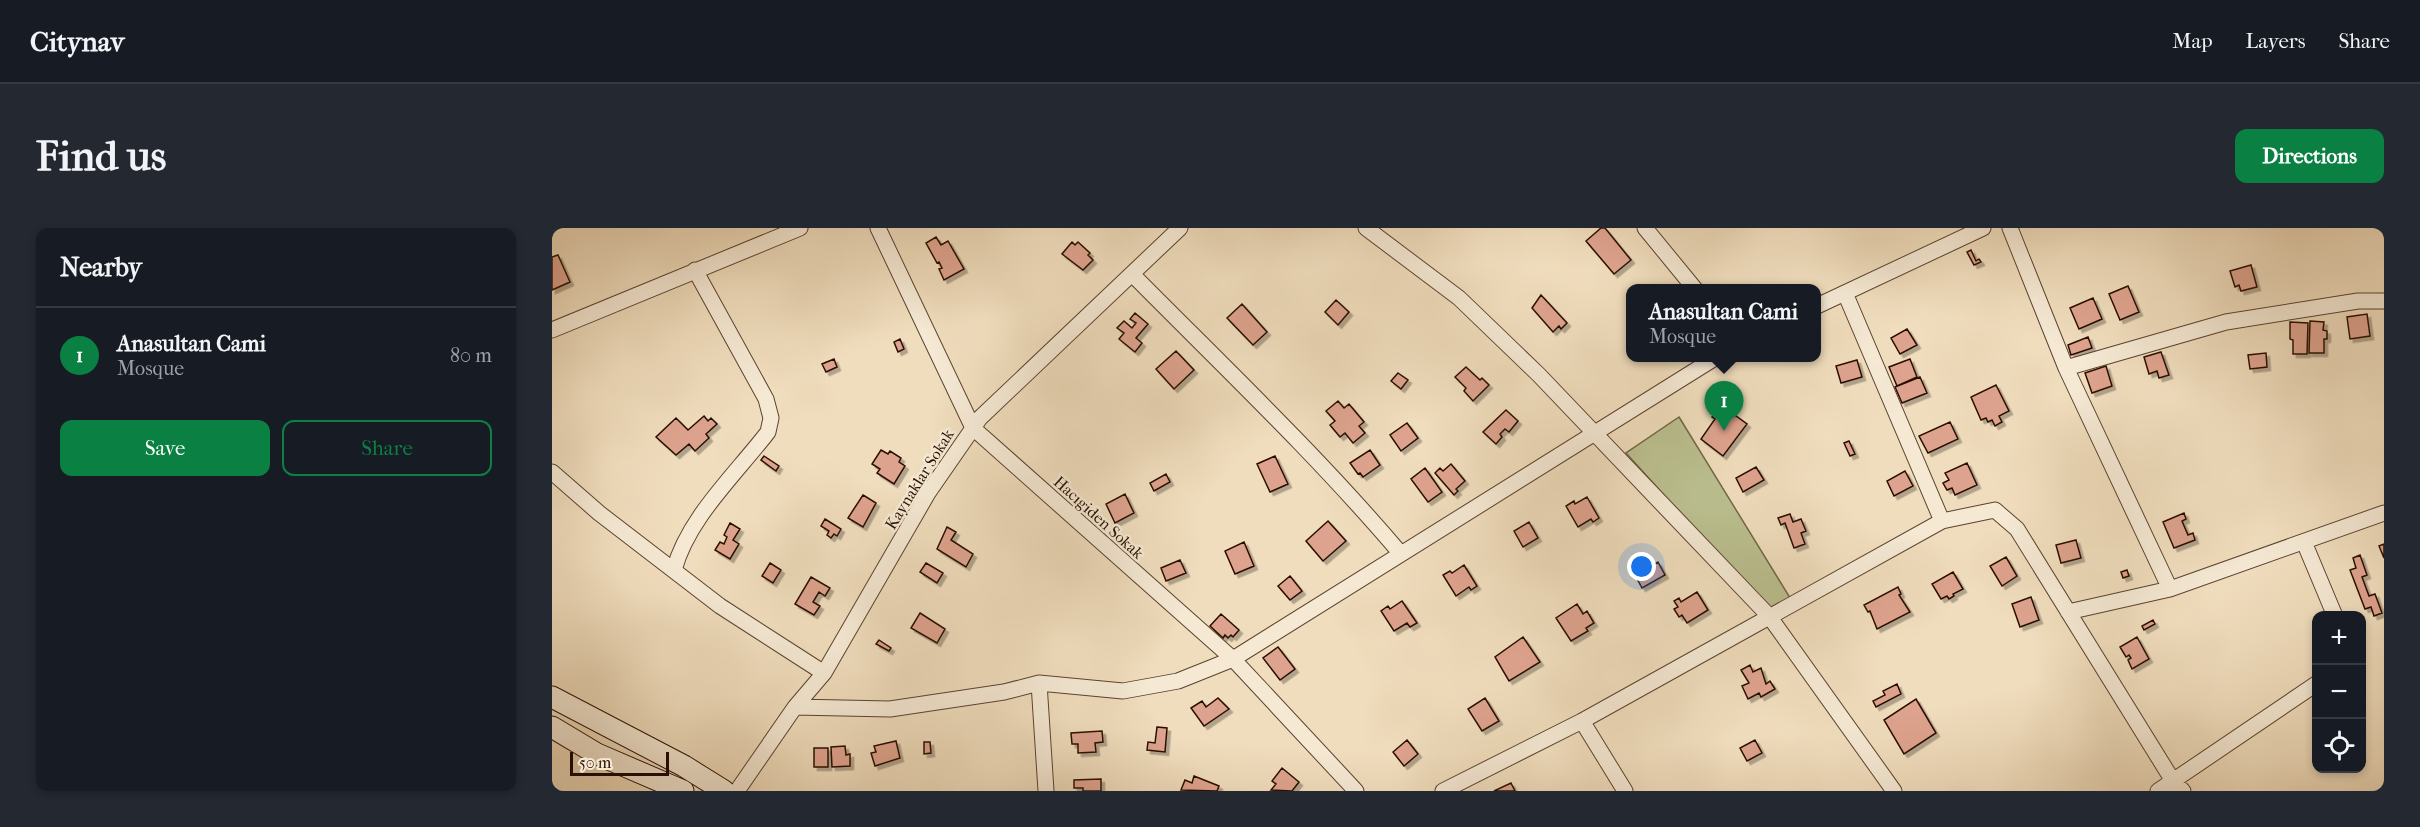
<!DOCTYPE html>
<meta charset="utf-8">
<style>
body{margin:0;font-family:"IM FELL French Canon",serif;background:#242831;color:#f1f3f6}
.controls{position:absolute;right:18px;bottom:18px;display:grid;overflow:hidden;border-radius:12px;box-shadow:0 3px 9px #0003}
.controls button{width:54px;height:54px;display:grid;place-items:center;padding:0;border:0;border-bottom:2px solid #363941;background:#171b24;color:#f1f3f6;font:30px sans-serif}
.scale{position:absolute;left:18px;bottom:15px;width:99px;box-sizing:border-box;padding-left:6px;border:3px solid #291000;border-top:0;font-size:16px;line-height:21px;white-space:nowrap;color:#291000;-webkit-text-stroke:4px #f5e9d4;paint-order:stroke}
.you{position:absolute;left:1090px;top:339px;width:21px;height:21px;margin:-15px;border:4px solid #fff;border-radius:50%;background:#1a73e8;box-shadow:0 0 0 9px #1a73e833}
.badge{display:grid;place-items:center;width:39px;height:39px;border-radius:50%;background:#0b8043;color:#fff;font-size:20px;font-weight:700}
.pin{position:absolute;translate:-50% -50px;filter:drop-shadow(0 2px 3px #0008)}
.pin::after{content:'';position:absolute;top:32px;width:21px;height:18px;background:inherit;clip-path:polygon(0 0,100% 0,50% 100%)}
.popup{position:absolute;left:1074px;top:56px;width:195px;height:78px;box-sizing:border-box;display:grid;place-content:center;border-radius:12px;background:#171b24;filter:drop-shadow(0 2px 4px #0005);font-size:20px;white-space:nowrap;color:#9ea1a6}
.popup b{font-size:22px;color:#f1f3f6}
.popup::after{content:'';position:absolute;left:50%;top:100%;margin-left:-12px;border:12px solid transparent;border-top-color:#171b24}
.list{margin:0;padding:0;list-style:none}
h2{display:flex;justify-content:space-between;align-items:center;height:78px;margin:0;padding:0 24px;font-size:26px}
h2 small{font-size:20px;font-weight:400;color:#9ea1a6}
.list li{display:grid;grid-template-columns:39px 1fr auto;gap:18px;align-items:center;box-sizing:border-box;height:96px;padding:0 24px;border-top:2px solid #363941}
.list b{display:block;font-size:22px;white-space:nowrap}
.list p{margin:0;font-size:20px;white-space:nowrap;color:#9ea1a6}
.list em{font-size:20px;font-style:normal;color:#9ea1a6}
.actions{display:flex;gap:12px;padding:18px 24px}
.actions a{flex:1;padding:14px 0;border:2px solid #0b8043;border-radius:12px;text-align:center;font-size:21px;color:#0b8043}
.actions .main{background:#0b8043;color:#fff}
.icon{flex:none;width:33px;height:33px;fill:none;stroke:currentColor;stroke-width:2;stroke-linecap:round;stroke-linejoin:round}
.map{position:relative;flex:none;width:1832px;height:563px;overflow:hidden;border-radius:12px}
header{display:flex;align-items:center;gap:36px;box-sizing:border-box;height:84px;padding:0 30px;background:#171b24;border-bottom:2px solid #363941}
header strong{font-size:28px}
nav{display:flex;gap:33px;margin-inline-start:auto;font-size:21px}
.intro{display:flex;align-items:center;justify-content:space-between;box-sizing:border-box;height:144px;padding:0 36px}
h1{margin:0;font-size:42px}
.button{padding:15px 27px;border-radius:12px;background:#0b8043;color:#fff;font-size:21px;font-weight:700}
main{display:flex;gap:36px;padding:0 36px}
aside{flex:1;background:#171b24;border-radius:12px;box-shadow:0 3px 9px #0003}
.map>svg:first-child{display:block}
.green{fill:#bbc090;stroke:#726848;stroke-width:1.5}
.building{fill:#dea38e;stroke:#291000;stroke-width:1.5;filter:url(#shadow)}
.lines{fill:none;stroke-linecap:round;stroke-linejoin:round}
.street-casing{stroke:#5b432f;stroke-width:17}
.secondary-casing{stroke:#291000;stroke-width:23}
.street{stroke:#f5e9d4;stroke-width:15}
.secondary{stroke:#f5e9d4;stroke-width:21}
.labels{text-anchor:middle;stroke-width:5;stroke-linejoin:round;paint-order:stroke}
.street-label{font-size:16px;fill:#291000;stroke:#f5e9d4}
</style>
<header>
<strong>Citynav</strong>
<nav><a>Map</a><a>Layers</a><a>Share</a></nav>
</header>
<div class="intro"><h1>Find us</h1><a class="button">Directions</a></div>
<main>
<aside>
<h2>Nearby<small></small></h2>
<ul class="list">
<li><span class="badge">1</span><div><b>Anasultan Cami</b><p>Mosque</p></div><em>80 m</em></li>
</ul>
<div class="actions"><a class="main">Save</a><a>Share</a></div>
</aside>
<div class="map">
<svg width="1832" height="563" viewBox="0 0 1832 563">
<defs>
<filter id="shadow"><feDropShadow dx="3.5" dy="3.5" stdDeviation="0" flood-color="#0004"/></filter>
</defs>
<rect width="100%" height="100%" fill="#f0ddbd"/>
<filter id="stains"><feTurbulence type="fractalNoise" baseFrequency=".00333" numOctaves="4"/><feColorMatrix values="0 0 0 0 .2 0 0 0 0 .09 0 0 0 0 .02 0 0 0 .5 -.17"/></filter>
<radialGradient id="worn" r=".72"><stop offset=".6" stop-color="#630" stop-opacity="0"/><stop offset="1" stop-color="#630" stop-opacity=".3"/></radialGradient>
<path class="green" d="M1127 189 1240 373 1215 381 1074 225Z"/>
<path class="building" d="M1049 0H1053L1079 32 1062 46 1034 13Z
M384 9 389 17 396 13 412 41 392 52 387 41 390 40 387 34 385 35 374 15Z
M520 14 523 17 526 14 538 25 536 27 541 32 531 42 510 26Z
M1419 22 1424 33 1427 31 1429 34 1422 37 1415 24Z
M6 27 18 54 0 62V29Z
M1699 37 1705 59 1689 63 1687 57 1683 59 1678 43Z
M1576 58 1587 84 1568 92 1557 66Z
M989 67 1015 95 1009 101 1007 98 1001 104 980 80Z
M1541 70 1550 91 1527 101 1518 80Z
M784 72 797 84 786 97 773 84Z
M690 76 715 104 701 117 675 90Z
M583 85 596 96 584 110 590 115 583 124 567 111 572 105 565 100 572 93 580 100 584 95 578 91Z
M1815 86 1818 108 1798 111 1795 89Z
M1758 93 1772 94 1771 102 1775 103V111H1772V125H1757Z
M1738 94 1756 95 1755 126H1741V112L1738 111Z
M1355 101 1365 117 1348 126 1339 110Z
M1536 109 1540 120 1519 127 1516 117Z
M348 111 352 121 346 124 342 114Z
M624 123 642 142 622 161 604 141Z
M1609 124 1617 147 1607 150 1605 143 1597 146 1592 129Z
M1714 125 1715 139 1698 141 1696 127Z
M282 131 285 139 274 144 270 136Z
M1358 131 1365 149 1345 158 1337 139Z
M1305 132 1310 149 1289 155 1284 138Z
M1554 138 1560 158 1540 165 1533 145Z
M914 139 928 152 930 150 937 157 921 173 912 163 914 160 903 149Z
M846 145 856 152 849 161 839 153Z
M1368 149 1375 165 1350 175 1343 159Z
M1444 157 1457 183 1447 188 1450 194 1443 198 1440 192 1436 194 1434 190 1429 192 1419 169Z
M786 173 792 180 797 176 812 194 807 198 813 205 801 215 793 205 788 209 778 197 783 193 774 183Z
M1169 177 1195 196 1171 228 1149 211 1163 191 1160 189Z
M954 182 966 193 957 204 953 201 948 206 950 209 944 216 931 204Z
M152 188 156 193 159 190 165 196 154 206 157 210 143 223 137 216 124 227 104 209 124 190 136 202Z
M1398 194 1406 211 1376 225 1367 208Z
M855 195 866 210 849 223 838 207Z
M1297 213 1303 226 1298 228 1292 215Z
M329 222 336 226 338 223 349 230 347 234 353 238 342 256 325 245 328 241 320 236Z
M818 222 828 237 811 249 808 245 806 246 798 235Z
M212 228 227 238 224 243 209 232Z
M723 228 736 256 718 264 705 236Z
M1415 235 1425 257 1403 267 1400 260 1395 262 1391 255 1397 252 1393 245Z
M899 236 913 253 904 261 906 263 902 267 883 245 888 240 891 243Z
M1204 239 1212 252 1191 264 1184 250Z
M873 240 890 264 876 274 859 251Z
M1353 243 1361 258 1342 268 1335 253Z
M614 246 618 254 602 263 598 255Z
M573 266 582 285 563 295 554 276Z
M311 267 324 275 311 299 296 290Z
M1035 269 1047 290 1041 294 1039 291 1026 299 1014 278 1022 273 1023 276Z
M1632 285 1634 291 1630 293 1636 307 1641 305 1643 312 1622 320 1611 294Z
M1238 286 1241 294 1249 291 1254 303 1249 305 1253 316 1242 320 1233 295 1229 297 1226 290Z
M273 291 289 301 285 308 282 306 279 310 275 307 277 303 269 298Z
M776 293 794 313 771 333 754 313Z
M977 294 986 310 971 319 962 303Z
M178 295 188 301 181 312 187 316 178 331 163 322 168 314 172 316 175 309 172 307Z
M395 299 404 304 399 312 421 326 414 339 385 321Z
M1524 312 1529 330 1509 335 1504 317Z
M692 314 702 338 683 346 673 323Z
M1832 316V330L1827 318Z
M1808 327 1815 347 1810 349 1817 368 1823 366 1830 385 1822 388 1819 379 1813 381 1798 342 1804 340 1801 330Z
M1454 329 1465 348 1450 358 1438 338Z
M628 332 634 345 614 353 609 340Z
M1106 334 1113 347 1090 360 1083 347Z
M218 335 229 342 221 355 210 348Z
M374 335 391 345 385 355 368 344Z
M912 337 925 358 919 362 917 359 904 368 891 347 898 343 900 345Z
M1575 342 1577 348 1571 350 1569 344Z
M1401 344 1411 361 1401 366 1402 368 1397 371 1395 368 1389 371 1380 356Z
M738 348 750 363 738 372 726 358Z
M259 349 278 360 273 368 267 364 261 374 268 378 262 387 243 376Z
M1346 359 1349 366 1347 367 1358 384 1325 401 1318 383 1316 384 1312 377Z
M1145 364 1156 382 1135 395 1130 387 1127 389 1122 381 1126 379 1122 373 1127 370 1129 374Z
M1479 369 1487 392 1468 399 1460 376Z
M850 373 865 395 858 399 855 395 842 403 829 383 836 378 838 381Z
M1025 376 1031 386 1035 383 1042 395 1034 400 1036 403 1019 413 1004 390Z
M368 385 393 401 385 415 359 400Z
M669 386 687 402 681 409 679 407 676 410 673 407 671 410 658 398Z
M1601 392 1603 396 1592 402 1590 398Z
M971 409 988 434 957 453 943 429Z
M1585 409 1597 431 1580 441 1576 432 1579 430 1577 427 1574 429 1568 419Z
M327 412 339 420 337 423 324 416Z
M726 419 743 441 728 452 711 430Z
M1198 437 1201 444 1209 440 1214 456 1218 453 1223 461 1209 469 1207 465 1196 471 1190 458 1197 455 1189 442Z
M1345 456 1349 466 1324 479 1321 473 1333 467 1331 463Z
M666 470 677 481 652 498 639 480 650 473 654 479Z
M933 470 947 493 930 503 916 481Z
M1364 471 1384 505 1352 526 1332 492Z
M605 499 615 500 613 524 595 522 596 514 603 515Z
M550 503 551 514 543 515 544 524 526 525V516H520L519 505Z
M855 512 866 526 852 538 841 524Z
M1203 512 1210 525 1195 533 1188 520Z
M344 513 348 530 323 538 319 525 324 524 322 518Z
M372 514H378L379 525 372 526Z
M293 518 294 527 298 526V538L280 539 279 519Z
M262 520H276V539H262Z
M730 540 747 554 740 563 719 562 724 556 720 553Z
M642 548 667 558 665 563 629 562 633 552 640 555Z
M549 551V563H531V560H522V552Z
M959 555 963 563H942Z"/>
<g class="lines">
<g class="street-casing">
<path id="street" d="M326 0 421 200 681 431 804 563
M814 0 907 70 987 147 1217 388 1342 563
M1093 0 1143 61
M1458 0 1514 140 1674 94 1806 73H1832
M580 46C671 138 765 227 849 326
M1293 65 1390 293 1443 282 1465 301 1621 553 1631 563
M1265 78 1431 0
M0 102 248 0
M1514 140 1618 361 1832 285
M0 244 47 285 168 378 272 445
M1752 314 1783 388
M122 342C136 290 183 247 216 204L219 190 214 171 143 42
M1516 384 1618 361
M487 455 494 563
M243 479 338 481 452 464 487 455 571 463 626 453 681 431 1163 130
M185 563 243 479 272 445 376 265 428 190 628 0
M891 563 1030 493
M1073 563 1030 493 1390 293
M1606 563 1764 456"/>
</g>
<g class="secondary-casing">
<path id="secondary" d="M0 469 132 538 172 563
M0 499 45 526 131 563"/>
</g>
<use href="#street" class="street"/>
<use href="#secondary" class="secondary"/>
</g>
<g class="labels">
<g class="street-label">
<text transform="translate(367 251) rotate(-58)" y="6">Kaynaklar Sokak</text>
<text transform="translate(547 289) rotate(42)" y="6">Hacıgiden Sokak</text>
</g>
</g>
<rect width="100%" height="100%" filter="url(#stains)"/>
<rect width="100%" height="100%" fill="url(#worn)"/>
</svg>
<div class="controls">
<button>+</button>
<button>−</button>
<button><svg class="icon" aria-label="locate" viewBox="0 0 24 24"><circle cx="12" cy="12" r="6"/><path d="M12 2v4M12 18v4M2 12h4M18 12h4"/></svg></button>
</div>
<div class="scale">50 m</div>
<div class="you"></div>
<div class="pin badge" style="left:1172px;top:203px">1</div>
<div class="popup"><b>Anasultan Cami</b>Mosque</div>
</div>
</main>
